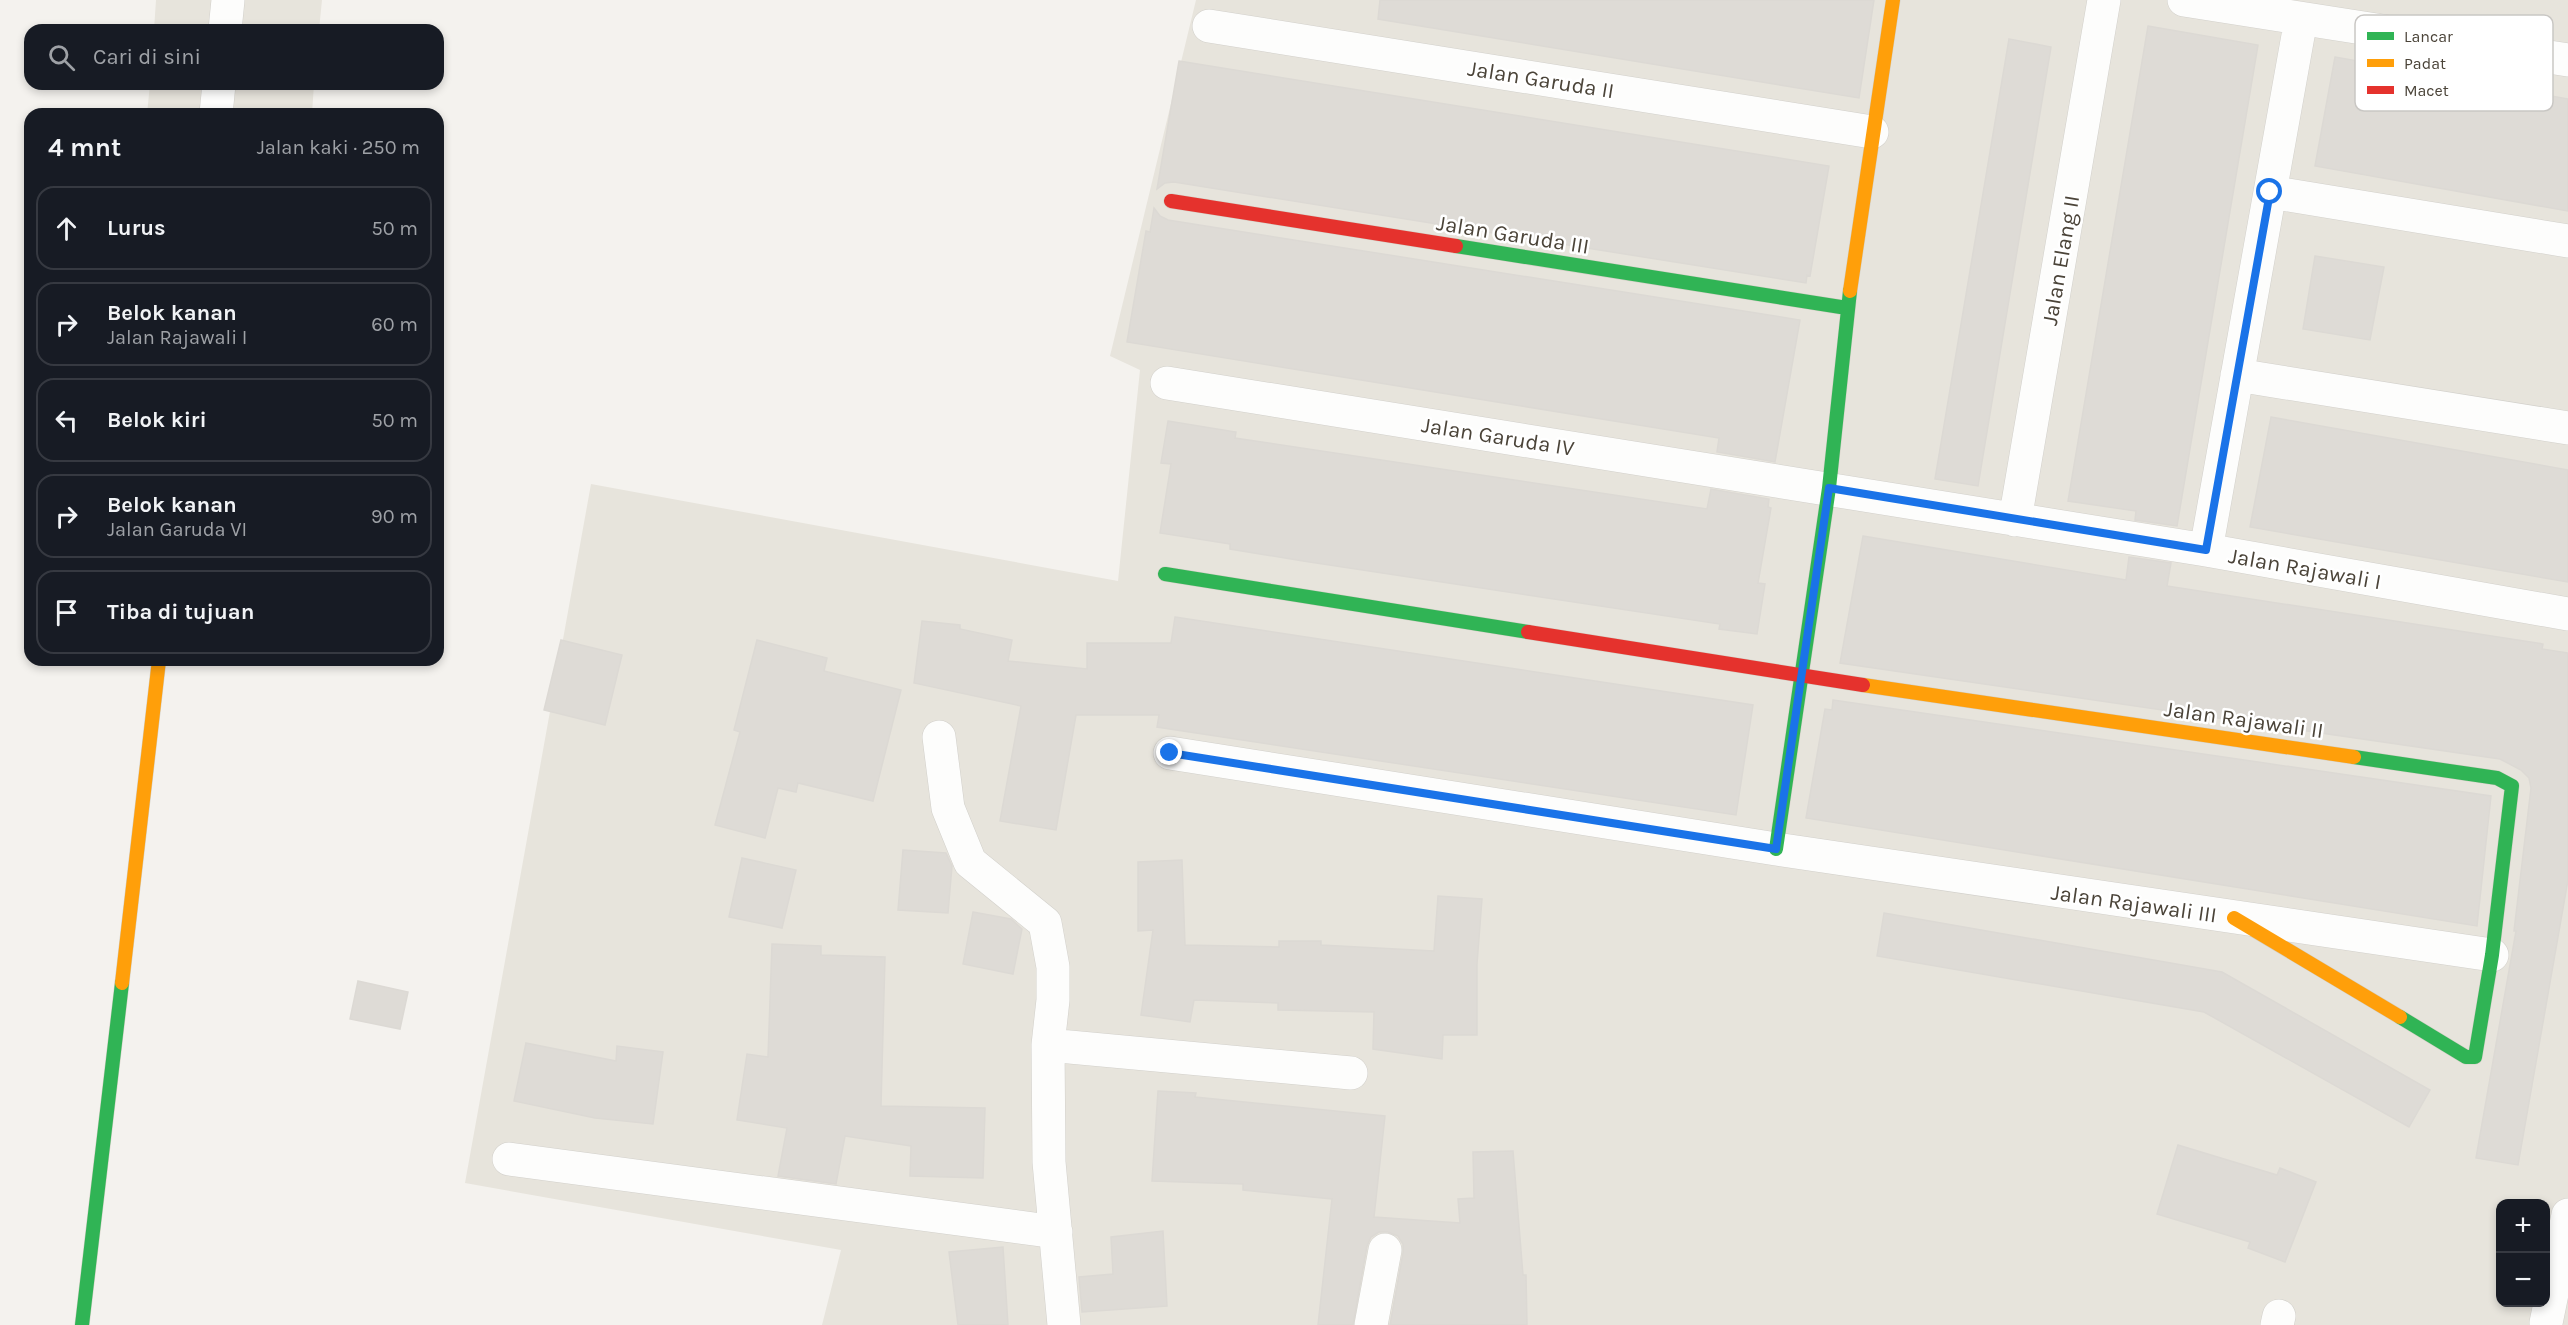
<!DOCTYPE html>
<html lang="id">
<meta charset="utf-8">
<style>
body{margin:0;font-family:Karla,sans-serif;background:#242831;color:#f1f3f6}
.controls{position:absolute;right:18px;bottom:18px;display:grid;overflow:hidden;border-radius:12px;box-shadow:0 3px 9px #0003}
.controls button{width:54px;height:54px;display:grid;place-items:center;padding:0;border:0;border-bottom:2px solid #363941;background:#171b24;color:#f1f3f6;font:30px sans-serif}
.stop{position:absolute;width:18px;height:18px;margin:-14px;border:4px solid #1a73e8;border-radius:50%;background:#fff}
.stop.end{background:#1a73e8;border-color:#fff;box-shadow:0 2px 6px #0008}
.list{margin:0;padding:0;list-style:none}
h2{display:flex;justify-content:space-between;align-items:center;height:78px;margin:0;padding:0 24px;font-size:26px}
h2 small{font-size:20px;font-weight:400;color:#9ea1a6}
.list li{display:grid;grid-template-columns:39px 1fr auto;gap:18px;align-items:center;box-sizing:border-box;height:84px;margin:0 12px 12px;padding:0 12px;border:2px solid #363941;border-radius:18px}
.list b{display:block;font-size:22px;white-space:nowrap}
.list p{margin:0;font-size:20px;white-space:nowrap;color:#9ea1a6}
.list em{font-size:20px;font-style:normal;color:#9ea1a6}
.icon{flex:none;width:33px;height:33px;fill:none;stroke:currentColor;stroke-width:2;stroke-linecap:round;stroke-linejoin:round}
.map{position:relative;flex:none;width:2568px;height:1325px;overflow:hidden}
.search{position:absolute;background:#171b24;box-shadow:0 3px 9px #0003;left:24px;top:24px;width:420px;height:66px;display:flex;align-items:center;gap:15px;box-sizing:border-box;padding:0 21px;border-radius:18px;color:#9ea1a6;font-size:22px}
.panel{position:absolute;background:#171b24;box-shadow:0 3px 9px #0003;left:24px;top:108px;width:420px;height:558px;border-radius:18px}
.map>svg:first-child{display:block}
.residential{fill:#e7e4dc;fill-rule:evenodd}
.building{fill:#dedbd6;stroke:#dcd9d4;stroke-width:1.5}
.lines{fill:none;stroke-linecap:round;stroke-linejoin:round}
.street-casing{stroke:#d2d0cb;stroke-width:34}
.fast-casing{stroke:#d3cfc5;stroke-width:15}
.slow-casing{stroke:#d3cfc5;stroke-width:15}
.jam-casing{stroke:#d3cfc5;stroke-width:15}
.street{stroke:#fdfdfc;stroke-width:33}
.fast{stroke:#30b455;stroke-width:14}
.slow{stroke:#ff9f0a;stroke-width:14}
.jam{stroke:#e5322d;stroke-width:14}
.route{stroke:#1a73e8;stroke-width:8}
.labels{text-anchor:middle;stroke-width:5;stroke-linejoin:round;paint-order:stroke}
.street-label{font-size:22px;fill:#4b4439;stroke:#fff}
.key{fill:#fff;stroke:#c9c7c4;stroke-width:1.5}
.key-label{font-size:16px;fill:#4b4439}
</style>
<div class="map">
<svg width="2568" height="1325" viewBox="0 0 2568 1325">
<rect width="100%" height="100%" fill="#f4f2ee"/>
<path class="residential" d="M156 0H322L319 30H154Z
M1196 0H2568V1325H822L841 1250 465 1183 591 484 1118 581 1140 370 1110 356ZM2500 1204H2546V1302H2500Z
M150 84H314L312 114H147Z"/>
<path class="building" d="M1380 0H1874L1859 98 1378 19Z
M2148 26 2258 45 2177 526 2135 520 2136 511 2068 501Z
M2009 39 2051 47 1978 486 1935 479Z
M2335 57 2568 99V211L2315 166Z
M1179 61 1829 166 1810 276 1807 275 1806 283 1174 182 1165 183 1157 189Z
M1154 208 1160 216 1168 220 1800 320 1775 462 1717 452 1719 438 1127 342 1146 231 1150 232Z
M2315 256 2384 267 2370 340 2303 329Z
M2271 417 2568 470V582L2250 527Z
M1168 421 1236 432 1235 438 1707 509 1711 489 1769 499 1768 507 1771 508 1758 583 1765 584 1757 634 1719 629 1720 624 1303 561 1230 549V544L1160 533 1171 464 1161 463Z
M1863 536 2126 580 2129 557 2171 563 2167 586 2543 644 2542 649 2568 653V880L2518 1165 2476 1158 2516 931H2514L2531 788 2529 778 2521 770 2500 759 1840 663Z
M1175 617 1753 705 1736 815 1157 727 1159 715H1076L1056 830 1000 821 1021 706 914 683 922 621 960 625V629L1012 640 1008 661 1087 669V643H1171Z
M561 640 622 655 605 725 544 710Z
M757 640 827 658 824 671 901 690 873 801 798 783 796 792 778 788 765 838 715 825 740 732 734 730Z
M1833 700 2491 796 2477 926 1806 818 1825 709 1832 710Z
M903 850 946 853 952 866 948 913 898 910Z
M742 858 796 870 782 928 729 917Z
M1182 860 1185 945 1279 947V941H1321V945L1434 951 1438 896 1482 899 1477 964V1035H1443L1442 1059 1373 1049 1374 1012 1278 1010V1003L1194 1000 1190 1022 1141 1015 1153 930 1138 931V862Z
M973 912 1011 919 1022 929 1013 974 963 964Z
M1884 913 2222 972 2430 1090 2409 1127 2204 1012 1877 956Z
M772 944 821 946V955L885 957 881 1106 985 1108 983 1178 910 1176 911 1146 845 1136 836 1184 778 1176 787 1128 737 1120 747 1054 768 1057Z
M358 981 408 992 400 1029 350 1019Z
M526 1043 616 1061 617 1046 663 1052 653 1124 595 1118 514 1101Z
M1158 1091 1196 1093 1195 1097 1385 1116 1374 1217 1460 1223 1458 1199 1474 1198 1473 1152 1513 1151 1523 1275H1526L1527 1325H1390L1403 1253V1244L1398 1236 1388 1232H1379L1371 1237 1367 1246 1353 1325H1318L1332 1199 1243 1190V1184L1152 1181Z
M2178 1145 2277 1175 2280 1168 2316 1182 2285 1262 2248 1248 2250 1242 2157 1214Z
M1163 1231 1167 1306 1082 1312 1079 1277 1113 1274 1111 1237Z
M1003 1247 1008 1325H958L949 1252Z"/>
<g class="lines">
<g class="street-casing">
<path id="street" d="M2184 0 2568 60
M1209 26 1872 132
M225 30 228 0
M216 114 219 84
M2270 192 2568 241
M2237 375 2568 428
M1167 383 2206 550 2568 614
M2015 520 2104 0
M2206 550 2301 19
M939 737 948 808 970 862 1045 923 1053 967V1000L1048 1045 1049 1162 1064 1325
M1170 753 1776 849 2492 955
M1048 1045 1351 1073
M509 1159 1056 1232
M2546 1323 2568 1215
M1371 1325 1385 1250
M2277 1325 2279 1316"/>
</g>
<g class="fast-casing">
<path id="fast" d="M1456 246 1847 308
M1165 574 1528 632
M2354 757 2497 778 2512 786 2492 955 2475 1057H2466L2400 1017
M1776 849 1829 488 1850 291
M82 1325 122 983"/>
</g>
<g class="slow-casing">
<path id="slow" d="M1850 291 1893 0
M1863 685 2354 757
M2234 918 2400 1017
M122 983 159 660"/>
</g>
<g class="jam-casing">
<path id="jam" d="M1171 201 1456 246
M1528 632 1863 685"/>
</g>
<use href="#street" class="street"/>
<use href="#fast" class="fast"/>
<use href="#slow" class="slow"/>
<use href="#jam" class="jam"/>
</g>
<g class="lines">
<path class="route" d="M1170 753 1776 849 1829 488 2206 550 2270 192"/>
</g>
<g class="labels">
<g class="street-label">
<text transform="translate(1541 79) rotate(9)" y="8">Jalan Garuda II</text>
<text transform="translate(1513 234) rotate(9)" y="8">Jalan Garuda III</text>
<text transform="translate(2060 260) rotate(-80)" y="8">Jalan Elang II</text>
<text transform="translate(1498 436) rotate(9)" y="8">Jalan Garuda IV</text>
<text transform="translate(2305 568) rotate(10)" y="8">Jalan Rajawali I</text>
<text transform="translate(2244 719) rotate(8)" y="8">Jalan Rajawali II</text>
<text transform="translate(2134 903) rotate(8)" y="8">Jalan Rajawali III</text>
</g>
</g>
<rect x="2355" y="15" width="198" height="96" rx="9" class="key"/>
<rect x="2367" y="32" width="27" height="8" fill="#30b455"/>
<rect x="2367" y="59" width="27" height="8" fill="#ff9f0a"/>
<rect x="2367" y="86" width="27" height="8" fill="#e5322d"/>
<g class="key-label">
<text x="2404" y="42">Lancar</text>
<text x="2404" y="69">Padat</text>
<text x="2404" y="96">Macet</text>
</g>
</svg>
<div class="controls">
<button>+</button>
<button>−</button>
</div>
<div class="stop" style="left:2270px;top:192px"></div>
<div class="stop end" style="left:1170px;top:753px"></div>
<div class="search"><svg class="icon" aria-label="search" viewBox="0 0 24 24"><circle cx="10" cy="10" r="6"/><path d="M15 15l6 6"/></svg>Cari di sini</div>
<section class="panel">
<h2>4 mnt<small>Jalan kaki · 250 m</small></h2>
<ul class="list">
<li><svg class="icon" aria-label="ahead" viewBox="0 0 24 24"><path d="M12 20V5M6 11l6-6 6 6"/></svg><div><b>Lurus</b></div><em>50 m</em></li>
<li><svg class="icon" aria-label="right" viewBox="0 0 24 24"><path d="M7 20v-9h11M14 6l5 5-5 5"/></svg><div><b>Belok kanan</b><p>Jalan Rajawali I</p></div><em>60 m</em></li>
<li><svg class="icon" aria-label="left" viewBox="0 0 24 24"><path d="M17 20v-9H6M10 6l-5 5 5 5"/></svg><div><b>Belok kiri</b></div><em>50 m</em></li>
<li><svg class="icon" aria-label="right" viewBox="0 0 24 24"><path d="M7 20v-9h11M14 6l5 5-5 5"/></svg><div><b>Belok kanan</b><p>Jalan Garuda VI</p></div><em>90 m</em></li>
<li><svg class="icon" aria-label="arrive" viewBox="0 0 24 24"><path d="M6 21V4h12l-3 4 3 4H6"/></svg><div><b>Tiba di tujuan</b></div></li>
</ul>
</section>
</div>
